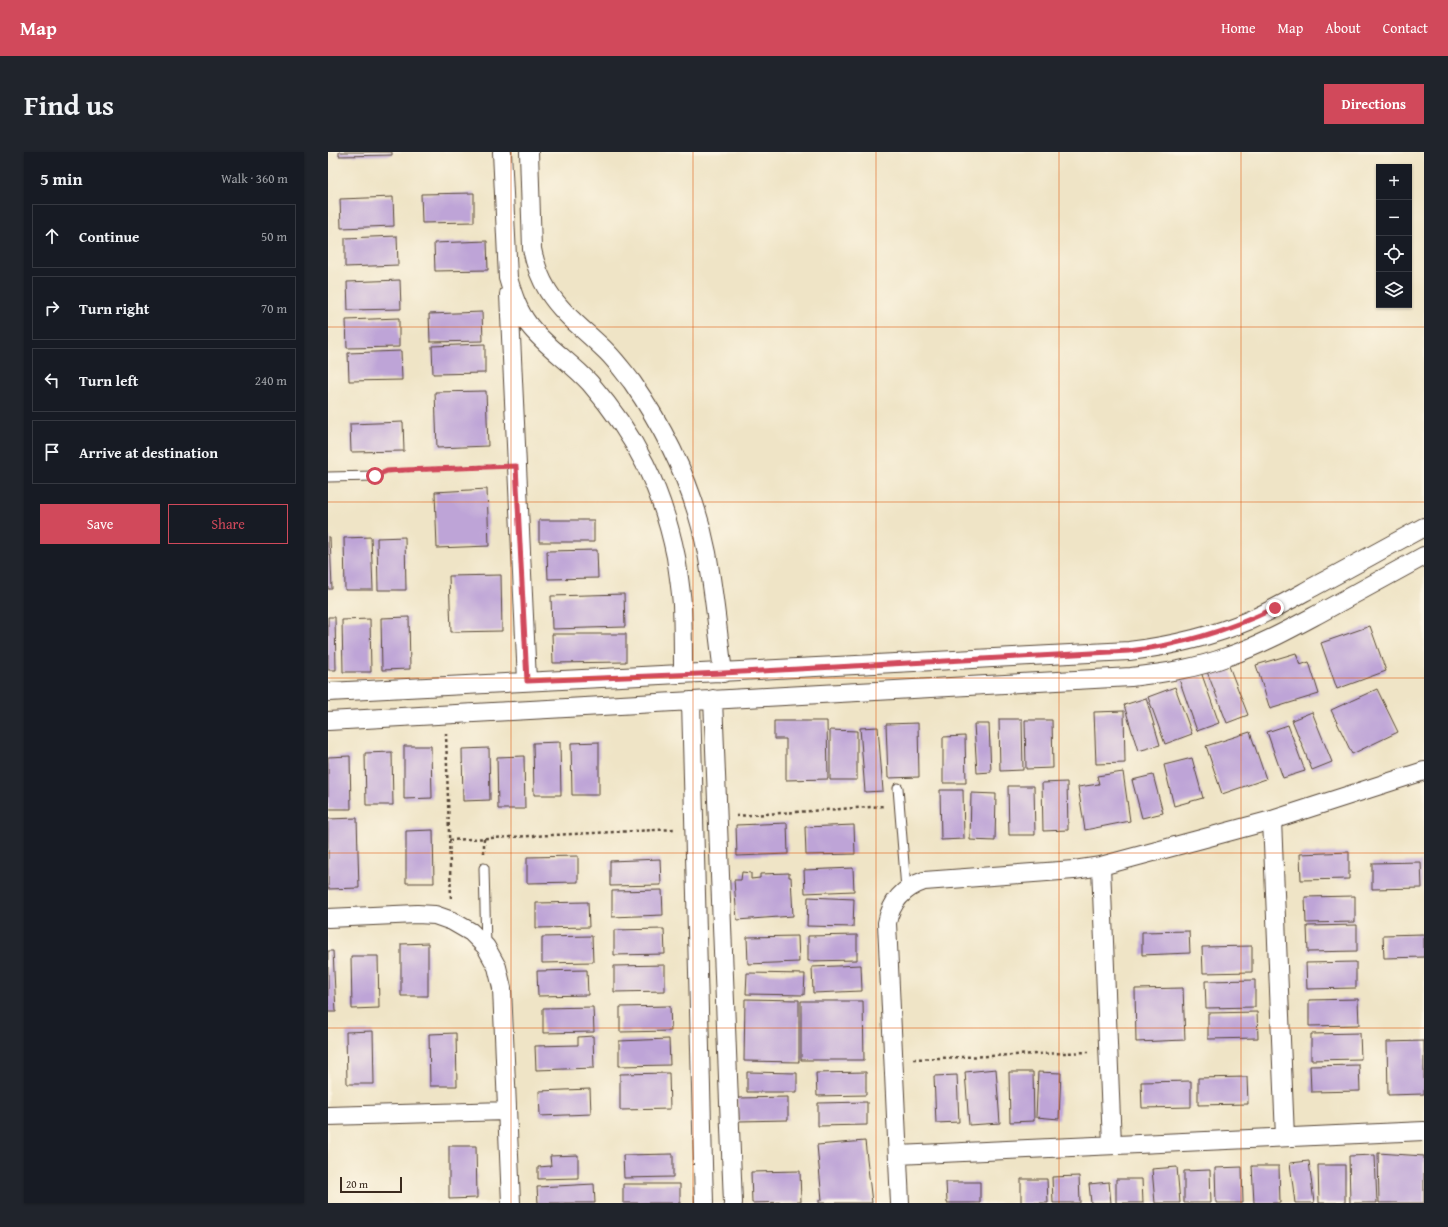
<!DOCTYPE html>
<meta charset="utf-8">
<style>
body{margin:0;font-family:"Gentium Book Plus",serif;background:#20242c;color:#f1f3f6}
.controls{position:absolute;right:12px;top:12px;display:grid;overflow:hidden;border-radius:0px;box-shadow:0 1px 3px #0004}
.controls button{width:36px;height:36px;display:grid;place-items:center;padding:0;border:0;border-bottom:1px solid #363941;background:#171b24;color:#f1f3f6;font:20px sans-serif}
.scale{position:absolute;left:12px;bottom:10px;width:62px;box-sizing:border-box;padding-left:4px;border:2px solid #3b2a1e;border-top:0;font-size:11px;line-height:14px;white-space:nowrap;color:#3b2a1e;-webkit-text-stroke:3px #fcf5e5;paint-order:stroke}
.stop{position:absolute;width:12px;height:12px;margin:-9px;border:3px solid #d1495b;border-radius:50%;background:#fff}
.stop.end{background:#d1495b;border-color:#fff;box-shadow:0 1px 4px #0008}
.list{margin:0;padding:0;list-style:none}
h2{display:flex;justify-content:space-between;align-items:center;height:52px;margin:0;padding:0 16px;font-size:17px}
h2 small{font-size:13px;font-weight:400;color:#9ea1a6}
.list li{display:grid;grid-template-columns:26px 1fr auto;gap:12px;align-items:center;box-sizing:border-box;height:64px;margin:0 8px 8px;padding:0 8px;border:1px solid #363941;border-radius:0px}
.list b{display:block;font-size:15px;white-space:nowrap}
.list em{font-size:13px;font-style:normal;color:#9ea1a6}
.actions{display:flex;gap:8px;padding:12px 16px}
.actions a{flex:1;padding:9px 0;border:1px solid #d1495b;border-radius:0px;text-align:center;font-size:14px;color:#d1495b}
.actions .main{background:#d1495b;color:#fff}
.icon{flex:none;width:22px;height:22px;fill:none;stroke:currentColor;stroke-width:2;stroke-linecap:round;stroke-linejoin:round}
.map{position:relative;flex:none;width:1096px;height:1051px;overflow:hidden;border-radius:0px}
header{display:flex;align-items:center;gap:24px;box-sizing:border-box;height:56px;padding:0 20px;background:#d1495b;color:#fff}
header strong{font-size:19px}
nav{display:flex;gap:22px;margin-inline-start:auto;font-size:14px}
.intro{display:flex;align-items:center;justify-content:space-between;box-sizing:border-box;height:96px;padding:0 24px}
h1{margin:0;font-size:28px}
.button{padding:10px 18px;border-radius:0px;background:#d1495b;color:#fff;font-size:14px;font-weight:700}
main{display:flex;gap:24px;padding:0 24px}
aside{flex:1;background:#171b24;border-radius:0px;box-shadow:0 1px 3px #0004}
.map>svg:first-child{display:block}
.building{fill:#bea4d7}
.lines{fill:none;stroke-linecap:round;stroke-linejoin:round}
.lane-casing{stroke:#564637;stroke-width:11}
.street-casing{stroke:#564637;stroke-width:20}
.path{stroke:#564637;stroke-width:2.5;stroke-dasharray:3 3;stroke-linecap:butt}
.lane{stroke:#fff;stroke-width:9}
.street{stroke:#fff;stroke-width:18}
.route{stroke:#d1495b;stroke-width:5}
.grid{fill:none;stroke:#df570d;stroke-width:1;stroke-opacity:0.55}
</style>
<header>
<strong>Map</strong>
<nav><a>Home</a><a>Map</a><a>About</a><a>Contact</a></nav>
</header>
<div class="intro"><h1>Find us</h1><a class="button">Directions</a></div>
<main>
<aside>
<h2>5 min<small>Walk · 360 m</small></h2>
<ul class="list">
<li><svg class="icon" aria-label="ahead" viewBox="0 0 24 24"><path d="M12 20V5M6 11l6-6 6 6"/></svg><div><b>Continue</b></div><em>50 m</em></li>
<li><svg class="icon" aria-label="right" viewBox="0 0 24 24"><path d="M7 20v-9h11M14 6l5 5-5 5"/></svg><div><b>Turn right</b></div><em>70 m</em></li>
<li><svg class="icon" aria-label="left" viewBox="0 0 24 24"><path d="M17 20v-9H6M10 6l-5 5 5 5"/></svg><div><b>Turn left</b></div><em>240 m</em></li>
<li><svg class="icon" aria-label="arrive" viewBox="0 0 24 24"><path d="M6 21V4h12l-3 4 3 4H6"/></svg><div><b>Arrive at destination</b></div></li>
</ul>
<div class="actions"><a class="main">Save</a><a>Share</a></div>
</aside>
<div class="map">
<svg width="1096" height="1051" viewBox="0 0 1096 1051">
<rect width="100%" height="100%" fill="#fcf5e5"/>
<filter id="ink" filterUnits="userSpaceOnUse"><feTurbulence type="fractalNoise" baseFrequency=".025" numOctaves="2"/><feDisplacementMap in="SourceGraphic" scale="8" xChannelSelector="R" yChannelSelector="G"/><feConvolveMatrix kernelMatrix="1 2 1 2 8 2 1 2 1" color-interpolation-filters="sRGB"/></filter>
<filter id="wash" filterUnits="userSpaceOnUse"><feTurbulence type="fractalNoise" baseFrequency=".012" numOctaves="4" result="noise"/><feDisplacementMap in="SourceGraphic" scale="16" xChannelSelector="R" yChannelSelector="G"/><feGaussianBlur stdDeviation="0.9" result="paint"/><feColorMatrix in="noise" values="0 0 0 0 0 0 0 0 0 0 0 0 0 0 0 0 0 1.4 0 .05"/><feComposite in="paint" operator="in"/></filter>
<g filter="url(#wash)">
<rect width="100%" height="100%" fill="#efe4c6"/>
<g id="blocks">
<path class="building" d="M11 0H64V3L11 4Z
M146 41V70L94 71 93 42Z
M65 45 66 74 13 76 12 47Z
M69 84 70 113 17 115V86Z
M159 89 160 118 107 119 106 91Z
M72 128 73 157 20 158 19 130Z
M154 160 155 189 102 190 101 162Z
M71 166V195L19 196 18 168Z
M157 192V221L105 222 104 194Z
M73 199 74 228 21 229 20 201Z
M158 239 160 294 109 296 107 240Z
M75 270 76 299 23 300 22 272Z
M159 337 161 394 109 396 107 340Z
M211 368H266V390H211Z
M0 385H2L4 437H0Z
M43 385 45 438H17L16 386Z
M77 385 78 438H50L49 386Z
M269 398 270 426 220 427 219 399Z
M173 423 174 479 123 480 121 424Z
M296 442 297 475 224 477 223 444Z
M0 465H7L8 518H0Z
M81 465 82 517 54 518 53 466Z
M42 467 43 520H15L14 468Z
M1042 474 1058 519 1009 537 993 491Z
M224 482H298V510L225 511Z
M968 501 972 513 981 510 991 542 942 557 928 513Z
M899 509 920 563 899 571 878 517Z
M873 520 891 571 869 579 851 527Z
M847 535 864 582 837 592 820 545Z
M1049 537 1070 580 1024 602 1003 558Z
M818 546 832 593 810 599 796 553Z
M796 559 797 611 768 612 766 560Z
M984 560 1004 610 984 618 964 568Z
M671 567H694L695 618 672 619Z
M697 568H724L725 616 698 617Z
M446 569H499L500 627 458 628V587H446Z
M590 571 591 625 560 626 558 572Z
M646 572H661L663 620 649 621Z
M960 573 977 619 955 626 939 580Z
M550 575 555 639 537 640 532 576Z
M502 578 529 579V628H502Z
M922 580 938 627 894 642 878 594Z
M637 584 638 631H615V585Z
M232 590 233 643H206L205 591Z
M271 590V643H244L243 591Z
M76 594H103L104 646 76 647Z
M161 596 162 648 135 649 134 597Z
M64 600 65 653H38L37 601Z
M22 604 23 657H0V605Z
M196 604 197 657H170L169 605Z
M864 606 875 646 846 654 836 613Z
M795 620 802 669 757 678 750 635 771 632 769 624Z
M825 623 835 661 814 666 804 628Z
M739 630 740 678 715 679 714 631Z
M680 634H706L707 683H681Z
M612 638H635L636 687 613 688Z
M643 641 668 642 667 689 642 688Z
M29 666 31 736 0 737V667Z
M459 671 460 702 409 704 408 673Z
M526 673 527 702 478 703 477 675Z
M105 678 106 731H78V679Z
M1021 700V727L973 728 972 702Z
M250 704V730L199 731V705Z
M332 707 333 733 282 734V709Z
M1093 710 1094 736 1044 737V711Z
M525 716 526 739 477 741 476 718Z
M414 720 423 721V727L432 726V722L461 721V725H463L465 764 409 768 406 728H413Z
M334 738 335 763 284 765V739Z
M1027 744V770L978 771 977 745Z
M480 745 526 747 525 775 479 774Z
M260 750 261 775 208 776V751Z
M1029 773V799L980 800 979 774Z
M336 777 337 802 286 803V778Z
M861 779 862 801 814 803V780Z
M1096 782V805L1056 806 1055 783Z
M529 783V808L480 809V784Z
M264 784 265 810 214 811V785Z
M470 784 471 810 420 812 419 785Z
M100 791V844H73V792Z
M924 794V820L875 821 874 795Z
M0 799H5L8 860H0Z
M23 804H50L51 856 24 857Z
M1028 810V836L979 837 978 811Z
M337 813V839L286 840V814Z
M533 813 534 839 485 841 484 815Z
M259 818 260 843 210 844 209 819Z
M419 821 477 822 476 843 418 842Z
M927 828V855L878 856 877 829Z
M855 836 857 888 808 890 807 837Z
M417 847 471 848V910L416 909Z
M1030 847 1031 873 981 874V848Z
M473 849H535L536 908H473Z
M342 854 343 879 292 880V855Z
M265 855 266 880 215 881V856Z
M929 860 930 886 880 887V861Z
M45 879 46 932H19L18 880Z
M128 881 129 934H102L101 882Z
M1032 881 1033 907 983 908V882Z
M265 884 266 916 208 918 207 894 250 893V885Z
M341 887 342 913 291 914V889Z
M1096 889V942L1060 943 1059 890Z
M1031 913 1032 939 983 940 982 914Z
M668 917 672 971 641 973 637 920Z
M419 920 469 921V940H419Z
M538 920V943L489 944 488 921Z
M681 920H705L706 969 682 970Z
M710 920 733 921 731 967 708 965Z
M341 921 342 957 292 958V922Z
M629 923 631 970 608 971 606 924Z
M919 925 920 952 870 953V926Z
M863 929V955L814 956 813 930Z
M262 937 263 962 212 964 211 939Z
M460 945V968L411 969 410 946Z
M539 950V973L490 974V951Z
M537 989 544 1051H491V1048H494L489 993Z
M121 994H148L149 1046 121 1047Z
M1050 1001 1096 1004V1051H1051Z
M345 1002V1025L296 1026 295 1003Z
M250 1003V1026L210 1027V1015L223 1014 222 1004Z
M1047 1003 1049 1051H1022L1021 1004Z
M981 1009 986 1051H967L962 1011Z
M990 1013H1017V1051H991Z
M924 1014H951L952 1051H926Z
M849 1015 852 1051H827L824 1017Z
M914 1015 915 1051H888L887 1016Z
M882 1018 883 1051H856V1019Z
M472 1019 473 1050 424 1051 423 1020Z
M751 1024 752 1051H725L724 1025Z
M693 1027H719L720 1051H693Z
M788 1027H814L815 1051H788Z
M618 1030H652V1051H619Z
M781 1030 783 1051H763L761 1032Z
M266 1032 267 1051H210L209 1035Z
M295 1032H352V1051H295Z"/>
</g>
</g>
<g filter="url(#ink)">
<use href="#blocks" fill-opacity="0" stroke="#564637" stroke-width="1"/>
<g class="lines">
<g class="lane-casing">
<path id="lane" d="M0 325 47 324
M570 636 578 737
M156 716 158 795"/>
</g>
<g class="street-casing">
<path id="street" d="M174 0 180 126C185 143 190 159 201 173 218 195 243 210 262 231 308 284 334 336 348 405 350 420 353 437 354 453 355 476 355 499 355 522
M201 0 204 97C207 112 212 126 220 139 235 163 259 180 279 200 288 209 296 220 304 230 340 282 367 339 379 401 386 440 390 481 395 521
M181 142 199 529
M0 540 801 499C842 494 883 485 922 468 945 458 967 445 989 433 1025 414 1060 394 1096 375
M385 547 405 1051
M363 549 376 1051
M0 569 803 525C837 521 870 516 901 504 933 493 962 477 992 461 1026 442 1061 423 1096 404
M944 668 957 985
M773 714 784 993
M0 766 89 762 107 763 124 769 143 780 158 795 169 815 174 836 183 1051
M0 964 179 959
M570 1003 1096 979
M572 1051 559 771C563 750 575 736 596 729L746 718 773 714 944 668 1096 619"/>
</g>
<path class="path" d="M61 319 170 314
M118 581 123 748
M408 664 557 654
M156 686V701
M121 688 348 677
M585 907 761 900"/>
<use href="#lane" class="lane"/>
<use href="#street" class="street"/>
</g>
</g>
<g class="lines" filter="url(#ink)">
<path class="route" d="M47 324 59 319 76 318 188 314 199 529 395 521 801 499C854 493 899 479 947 456"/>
</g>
<path class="grid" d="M183 0V1051M365 0V1051M548 0V1051M731 0V1051M913 0V1051M0 175H1096M0 350H1096M0 526H1096M0 701H1096M0 876H1096"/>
</svg>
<div class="controls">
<button>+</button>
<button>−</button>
<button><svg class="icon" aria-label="locate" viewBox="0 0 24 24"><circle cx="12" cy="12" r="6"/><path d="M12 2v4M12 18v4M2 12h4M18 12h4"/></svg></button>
<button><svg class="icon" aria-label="layers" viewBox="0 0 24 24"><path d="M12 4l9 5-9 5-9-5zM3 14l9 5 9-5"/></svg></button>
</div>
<div class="scale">20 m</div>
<div class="stop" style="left:47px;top:324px"></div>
<div class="stop end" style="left:947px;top:456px"></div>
</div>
</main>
